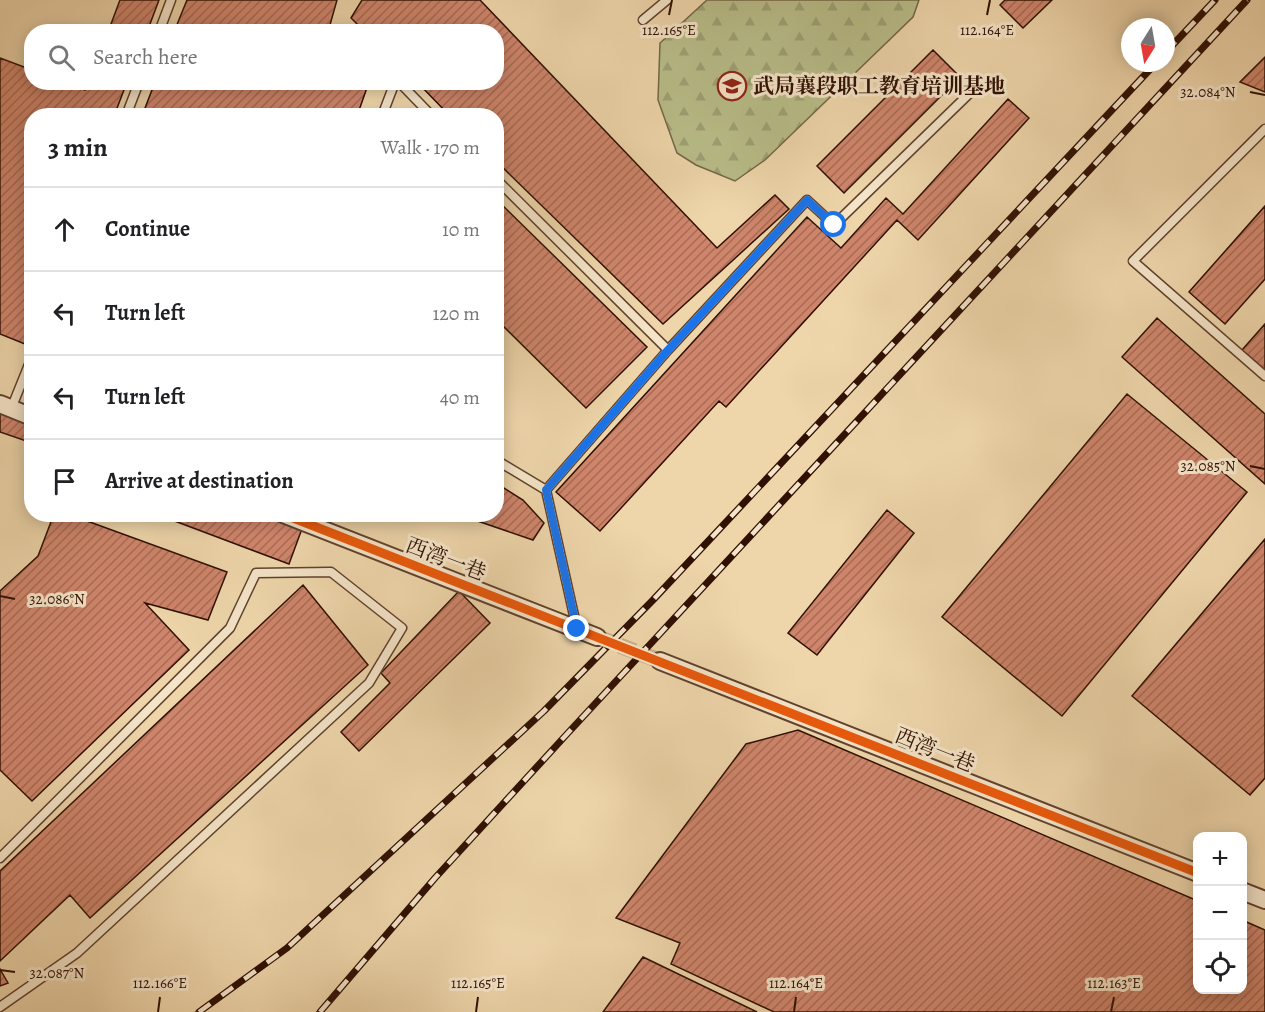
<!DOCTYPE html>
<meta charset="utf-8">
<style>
body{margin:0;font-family:Alegreya,"Noto Serif SC",serif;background:#f6f6f6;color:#202124}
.controls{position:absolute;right:18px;bottom:18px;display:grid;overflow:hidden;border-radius:12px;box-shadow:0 3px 15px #0003}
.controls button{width:54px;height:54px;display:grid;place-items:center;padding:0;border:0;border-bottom:2px solid #e0e0e0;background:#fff;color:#202124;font:30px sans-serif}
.compass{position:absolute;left:1121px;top:18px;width:54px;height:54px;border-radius:50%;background:#fff;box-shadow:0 3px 15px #0003;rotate:191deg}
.stop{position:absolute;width:18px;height:18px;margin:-14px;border:4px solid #1a73e8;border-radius:50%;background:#fff}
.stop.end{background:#1a73e8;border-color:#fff;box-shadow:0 2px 6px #0008}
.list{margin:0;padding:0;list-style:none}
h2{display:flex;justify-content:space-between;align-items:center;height:78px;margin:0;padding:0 24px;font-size:26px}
h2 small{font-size:20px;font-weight:400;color:#757577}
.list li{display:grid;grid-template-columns:39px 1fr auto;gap:18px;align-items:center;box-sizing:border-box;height:84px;padding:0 24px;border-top:2px solid #e0e0e0}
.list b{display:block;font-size:22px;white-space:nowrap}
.list em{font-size:20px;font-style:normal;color:#757577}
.icon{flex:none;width:33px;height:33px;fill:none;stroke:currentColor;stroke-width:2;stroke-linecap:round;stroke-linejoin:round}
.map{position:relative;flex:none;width:1265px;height:1012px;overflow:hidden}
.search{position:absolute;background:#fff;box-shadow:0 3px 15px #0003;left:24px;top:24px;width:480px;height:66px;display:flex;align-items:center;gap:15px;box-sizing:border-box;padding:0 21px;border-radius:24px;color:#757577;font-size:22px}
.panel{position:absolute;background:#fff;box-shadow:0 3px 15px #0003;left:24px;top:108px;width:480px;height:414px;border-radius:24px}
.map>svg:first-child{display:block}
.forest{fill:url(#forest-firs);stroke:#746646;stroke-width:1.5}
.building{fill:url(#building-hatch);stroke:#301003;stroke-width:1.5}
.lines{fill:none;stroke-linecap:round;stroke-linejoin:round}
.minor-tunnel{stroke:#c8ae89;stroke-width:16;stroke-dasharray:16 8;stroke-linecap:butt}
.service-casing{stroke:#60412d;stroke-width:11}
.minor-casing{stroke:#60412d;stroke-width:20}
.service{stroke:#f4e4c8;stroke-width:8}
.minor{stroke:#f4e4c8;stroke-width:16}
.rail-casing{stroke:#301003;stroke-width:7}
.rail{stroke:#f4e4c8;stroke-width:4.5;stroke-dasharray:14;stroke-linecap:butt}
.cycleway-casing{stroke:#f4e4c8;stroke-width:13}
.cycleway{stroke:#e8590c;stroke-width:9}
.route{stroke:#1a73e8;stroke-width:8}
.ticks{fill:none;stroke:#301003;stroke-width:2}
.labels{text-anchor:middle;stroke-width:6;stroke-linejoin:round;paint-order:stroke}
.poi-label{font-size:21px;font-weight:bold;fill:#301003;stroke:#f4e4c8;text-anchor:start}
.street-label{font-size:21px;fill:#301003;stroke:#f4e4c8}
.ticks-label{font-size:15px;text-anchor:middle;fill:#301003;stroke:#f4e4c8;stroke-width:6;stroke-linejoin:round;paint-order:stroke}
</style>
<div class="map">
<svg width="1265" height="1012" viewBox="0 0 1265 1012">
<defs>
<pattern id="forest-firs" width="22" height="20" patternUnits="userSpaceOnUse" patternTransform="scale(1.5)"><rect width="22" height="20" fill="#b8bd89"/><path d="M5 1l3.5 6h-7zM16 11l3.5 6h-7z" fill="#9ea175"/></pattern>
<pattern id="building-hatch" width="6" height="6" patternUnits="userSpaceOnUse" patternTransform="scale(1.5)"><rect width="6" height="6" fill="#cf856b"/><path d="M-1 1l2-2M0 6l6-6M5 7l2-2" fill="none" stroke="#a86b56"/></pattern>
</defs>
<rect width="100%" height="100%" fill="#eed5aa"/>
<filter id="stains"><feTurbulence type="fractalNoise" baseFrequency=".00333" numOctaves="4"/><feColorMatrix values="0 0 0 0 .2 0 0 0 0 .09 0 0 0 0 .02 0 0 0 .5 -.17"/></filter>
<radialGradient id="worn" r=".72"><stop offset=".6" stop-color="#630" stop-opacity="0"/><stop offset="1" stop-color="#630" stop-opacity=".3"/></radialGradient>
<path class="forest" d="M707 0H919L913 17 765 160 735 181 696 165 677 153 658 100 660 43Z"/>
<path class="building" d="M120 0H159L147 32H108Z
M187 0H337L328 32H174Z
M362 0H480L717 248 775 195 789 209 663 324 496 161V116H450L417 82H496V32H365L351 18Z
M1005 0H1052L1023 28 1000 5Z
M933 50 960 77 844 193 817 166Z
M1265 57V92L1240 82Z
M0 58 32 70V82H64L85 90 88 82H127L114 116H32V328L25 344 0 334Z
M155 82H369L357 116H142Z
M1008 99 1029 118 918 240 897 220 726 407 719 401 600 531 556 492 807 217 841 248 886 198 903 214Z
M496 199 647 347 586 408 496 319Z
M1265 206V279L1225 324 1189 292Z
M1157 318 1265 414V484L1122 357Z
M1265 324V370L1242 350Z
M1127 394 1247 492 1062 716 942 617Z
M0 413 32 425V443L0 432Z
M496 483 523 500 544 523 533 540 457 514H496Z
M887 510 914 533 817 655 788 633Z
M54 514H68L227 572 208 620 145 603 189 650 32 801 0 770V591L38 556Z
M156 514H271L303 526 289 564Z
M1265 539V778L1250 795 1132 696Z
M303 585 368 665 90 918 70 895 0 961V871Z
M459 591 490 623 359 751 341 732 390 683 381 673Z
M798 730 1198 901V990H1242V920L1265 930V1012H774L671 964 680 943 616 918 746 744Z
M643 957 757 1012H603Z
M0 969 8 983 0 986Z"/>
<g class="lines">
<path class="minor-tunnel" d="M597 637 660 661"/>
<g class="service-casing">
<path id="service" d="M643 20 667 0
M159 32 171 0
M399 82 432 116
M126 116 139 82
M382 116 395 82
M1265 129 1133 261 1265 376
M496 179 668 350 546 490
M668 350 807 200 834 225 973 90
M11 409 32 357
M496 460 546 490 577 629
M0 858 230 628 256 573 331 572 402 628 369 683 77 953 0 1007"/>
</g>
<g class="minor-casing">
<path id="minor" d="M0 404 32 417
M283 514 597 637
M660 661 1198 873
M1242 891 1265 900"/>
</g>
<use href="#service" class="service"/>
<use href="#minor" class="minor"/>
<g class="rail-casing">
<path id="rail" d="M1166 52 1215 0
M199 1012 287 948 544 711 653 600 1156 63
M320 1012 435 878 567 734 1247 0"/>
</g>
<use href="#rail" class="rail"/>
<g class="cycleway-casing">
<path id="cycleway" d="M283 514 1198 873"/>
</g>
<use href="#cycleway" class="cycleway"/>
</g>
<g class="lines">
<path class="route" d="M577 629 546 490 668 350 807 200 834 225"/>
</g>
<path class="ticks" d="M669 15 672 0M987 15 990 0M1250 92 1265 95M1250 466 1265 469M0 596 15 599M0 970 15 972M158 1012 160 997M476 1012 478 997M794 1012 796 997M1111 1012 1114 997"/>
<defs>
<g id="university-ring" transform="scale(1.5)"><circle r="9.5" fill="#f4e4c8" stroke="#8f2418" stroke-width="1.5"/><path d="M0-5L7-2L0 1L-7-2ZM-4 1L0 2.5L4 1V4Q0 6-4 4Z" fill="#8f2418"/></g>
</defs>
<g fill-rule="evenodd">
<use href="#university-ring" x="732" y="86"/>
</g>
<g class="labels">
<g class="poi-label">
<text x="753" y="93">武局襄段职工教育培训基地</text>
</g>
<g class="street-label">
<text transform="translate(446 559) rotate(21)" y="7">西湾一巷</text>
<text transform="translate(935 750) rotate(22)" y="7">西湾一巷</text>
</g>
</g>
<g class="ticks-label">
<text x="669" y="35">112.165°E</text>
<text x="987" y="35">112.164°E</text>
<text x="1208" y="97">32.084°N</text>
<text x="1208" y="471">32.085°N</text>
<text x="57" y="604">32.086°N</text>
<text x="57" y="978">32.087°N</text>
<text x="160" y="988">112.166°E</text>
<text x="478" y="988">112.165°E</text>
<text x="796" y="988">112.164°E</text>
<text x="1114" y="988">112.163°E</text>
</g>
<rect width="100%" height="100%" filter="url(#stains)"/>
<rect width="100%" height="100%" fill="url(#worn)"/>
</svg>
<div class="controls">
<button>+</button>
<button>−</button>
<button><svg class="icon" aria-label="locate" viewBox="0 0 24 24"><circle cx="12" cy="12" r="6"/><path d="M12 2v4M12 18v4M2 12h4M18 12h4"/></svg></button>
</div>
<svg class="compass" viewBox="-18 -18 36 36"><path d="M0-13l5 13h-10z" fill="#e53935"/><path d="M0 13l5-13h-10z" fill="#757577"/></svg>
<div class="stop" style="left:834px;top:225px"></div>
<div class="stop end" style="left:577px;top:629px"></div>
<div class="search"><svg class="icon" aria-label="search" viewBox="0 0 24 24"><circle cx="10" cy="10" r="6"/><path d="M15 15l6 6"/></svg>Search here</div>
<section class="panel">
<h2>3 min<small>Walk · 170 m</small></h2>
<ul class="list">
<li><svg class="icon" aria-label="ahead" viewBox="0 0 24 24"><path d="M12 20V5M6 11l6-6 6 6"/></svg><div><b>Continue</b></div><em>10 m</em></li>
<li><svg class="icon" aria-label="left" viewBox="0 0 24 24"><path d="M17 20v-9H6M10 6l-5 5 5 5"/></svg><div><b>Turn left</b></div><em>120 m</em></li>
<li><svg class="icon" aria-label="left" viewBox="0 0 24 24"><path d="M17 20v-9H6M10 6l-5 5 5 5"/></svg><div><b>Turn left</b></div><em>40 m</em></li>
<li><svg class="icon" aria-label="arrive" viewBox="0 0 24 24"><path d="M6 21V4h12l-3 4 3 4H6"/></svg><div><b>Arrive at destination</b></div></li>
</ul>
</section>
</div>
